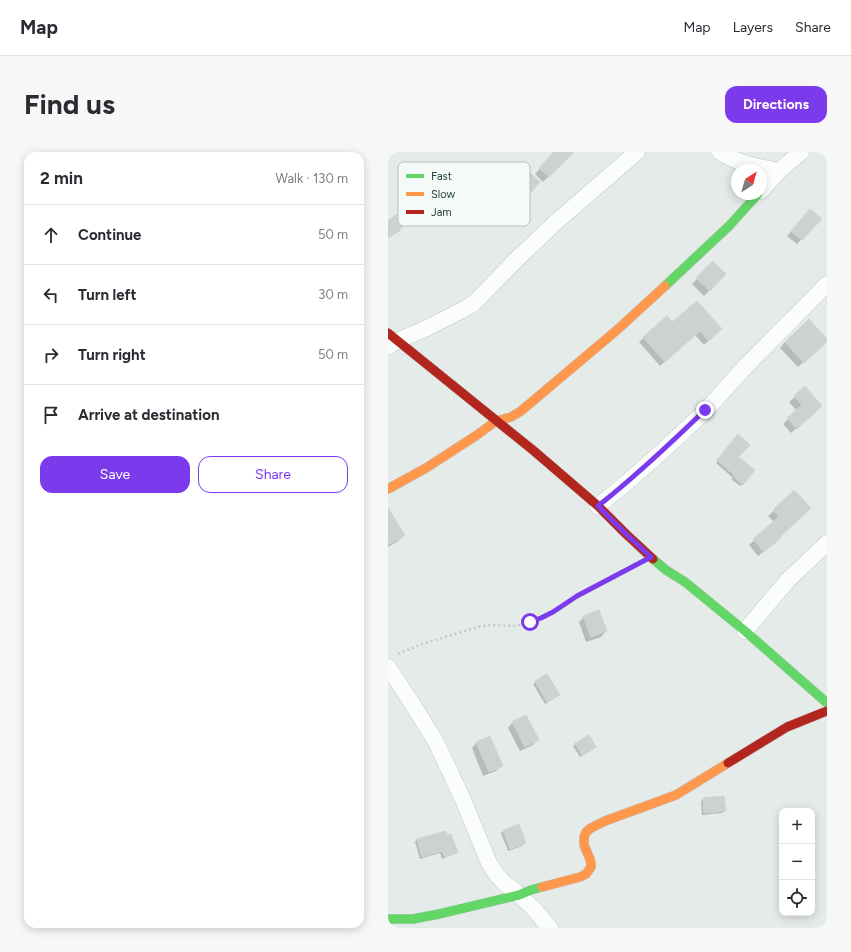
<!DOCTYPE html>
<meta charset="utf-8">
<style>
body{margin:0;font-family:Figtree,sans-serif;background:#f7f7f7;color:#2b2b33}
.controls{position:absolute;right:12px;bottom:12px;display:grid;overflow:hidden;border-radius:8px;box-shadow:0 2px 10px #0003}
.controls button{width:36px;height:36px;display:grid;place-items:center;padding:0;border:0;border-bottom:1px solid #e1e1e2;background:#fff;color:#2b2b33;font:20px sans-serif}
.compass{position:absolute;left:343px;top:12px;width:36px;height:36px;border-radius:50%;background:#fff;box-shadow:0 2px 10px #0003;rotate:37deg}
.stop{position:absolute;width:12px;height:12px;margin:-9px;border:3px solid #7c3aed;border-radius:50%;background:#fff}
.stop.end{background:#7c3aed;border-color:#fff;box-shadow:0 1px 4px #0008}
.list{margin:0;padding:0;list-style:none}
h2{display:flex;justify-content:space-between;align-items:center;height:52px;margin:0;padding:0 16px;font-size:17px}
h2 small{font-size:13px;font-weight:400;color:#7c7c81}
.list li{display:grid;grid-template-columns:26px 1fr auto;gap:12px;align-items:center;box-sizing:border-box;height:60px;padding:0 16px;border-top:1px solid #e1e1e2}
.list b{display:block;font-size:15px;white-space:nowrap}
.list em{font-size:13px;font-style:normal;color:#7c7c81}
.actions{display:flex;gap:8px;padding:12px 16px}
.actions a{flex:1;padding:9px 0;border:1px solid #7c3aed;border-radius:12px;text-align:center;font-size:14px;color:#7c3aed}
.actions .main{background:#7c3aed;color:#fff}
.icon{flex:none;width:22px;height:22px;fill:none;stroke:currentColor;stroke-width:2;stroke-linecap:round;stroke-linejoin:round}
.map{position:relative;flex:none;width:439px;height:776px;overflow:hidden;border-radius:12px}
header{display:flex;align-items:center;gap:24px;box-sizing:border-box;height:56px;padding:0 20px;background:#fff;border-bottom:1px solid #e1e1e2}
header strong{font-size:19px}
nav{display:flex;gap:22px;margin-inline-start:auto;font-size:14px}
.intro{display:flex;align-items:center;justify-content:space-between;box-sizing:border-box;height:96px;padding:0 24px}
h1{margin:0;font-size:28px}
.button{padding:10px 18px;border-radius:12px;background:#7c3aed;color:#fff;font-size:14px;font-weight:700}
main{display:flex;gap:24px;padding:0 24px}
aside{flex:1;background:#fff;border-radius:12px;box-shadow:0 2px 10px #0003}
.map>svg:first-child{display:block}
.shadow{fill:#0003}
.building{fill:#ccd2d0;stroke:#ced4d1}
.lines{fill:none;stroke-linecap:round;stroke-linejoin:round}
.street-casing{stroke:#c2c8c5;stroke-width:17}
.fast-casing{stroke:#c1c8c5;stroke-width:10}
.slow-casing{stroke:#c1c8c5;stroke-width:10}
.jam-casing{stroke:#c1c8c5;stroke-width:10}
.path{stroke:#c1cbc8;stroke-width:2.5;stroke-dasharray:2 3;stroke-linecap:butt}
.street{stroke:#fbfcfc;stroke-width:16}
.fast{stroke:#63d668;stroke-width:9}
.slow{stroke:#ff974d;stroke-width:9}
.jam{stroke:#b3261e;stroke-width:9}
.route{stroke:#7c3aed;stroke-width:5}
.key{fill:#f4faf7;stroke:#b5c2be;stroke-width:1}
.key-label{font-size:11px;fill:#223f38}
</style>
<header>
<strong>Map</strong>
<nav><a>Map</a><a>Layers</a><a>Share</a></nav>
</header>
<div class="intro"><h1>Find us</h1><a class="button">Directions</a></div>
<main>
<aside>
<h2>2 min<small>Walk · 130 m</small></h2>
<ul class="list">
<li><svg class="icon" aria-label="ahead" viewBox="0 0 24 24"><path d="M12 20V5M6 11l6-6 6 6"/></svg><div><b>Continue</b></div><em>50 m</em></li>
<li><svg class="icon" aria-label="left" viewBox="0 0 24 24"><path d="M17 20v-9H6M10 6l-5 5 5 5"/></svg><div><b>Turn left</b></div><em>30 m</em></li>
<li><svg class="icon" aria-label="right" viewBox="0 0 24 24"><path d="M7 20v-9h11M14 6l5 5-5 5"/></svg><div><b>Turn right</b></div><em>50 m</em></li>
<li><svg class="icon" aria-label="arrive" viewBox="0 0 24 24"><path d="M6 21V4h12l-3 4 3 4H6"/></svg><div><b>Arrive at destination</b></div></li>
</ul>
<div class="actions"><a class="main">Save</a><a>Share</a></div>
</aside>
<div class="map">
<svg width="439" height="776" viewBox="0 0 439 776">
<rect width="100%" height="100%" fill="#e5ebe8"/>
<path class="shadow" d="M167 0H181L183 1 155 30 147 22Z
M418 63 432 67 409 92 399 84Z
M0 70 16 73 11 79 0 86Z
M325 111 337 122 316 144 304 132Z
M278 165 284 171 328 182 316 193 307 183 272 214 251 190Z
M439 189 410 215 392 196 397 190Z
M407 245 427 260 403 281 395 272 409 259 401 250Z
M348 286V305L355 332 352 334 343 327 345 326 328 311Z
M406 340 391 385 386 391 370 404 361 393 386 370 380 364Z
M0 375 16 383 10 389 0 395Z
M196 465 218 479 213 485 198 490 191 470Z
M148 530 168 545 157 552 145 532Z
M125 570 150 587 145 593 132 599 120 576Z
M89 590 113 613 108 619 95 624 84 596Z
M188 592 207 595 204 598 192 605 185 594Z
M335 645 337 659 334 661 314 663 313 650 315 647Z
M116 678 137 691 134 694 120 699 113 681Z
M29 687 69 699 67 702 54 707 52 701 32 707 27 690Z"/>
<path class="building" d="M166 0H186L161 25 151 16Z
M136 16 152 30 132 53 116 38Z
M422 57 434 67 414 88 403 79Z
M9 62 17 73 0 86V69Z
M325 109 338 122 322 139 308 126Z
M309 149 334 177 321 189 312 179 277 210 255 185 279 164 284 170Z
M421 167 439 187V190L416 211 397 190Z
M417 234 434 254 409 277 399 266 414 253 406 244Z
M350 282 362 293 350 305 367 318 355 333 345 324 346 323 329 308Z
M406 338 423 356 392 385 393 386 376 400 365 387 391 365 385 358Z
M0 356 17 383 0 393Z
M211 458 219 479 203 485 195 464Z
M159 522 172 543 159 550 147 529Z
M138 563 151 588 137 595 124 570Z
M201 583 208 595 194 603 187 591Z
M102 584 115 614 101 620 88 590Z
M336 644 338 659 316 661 315 646Z
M131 672 138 691 122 697 115 678Z
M58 679 59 683 63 682 70 700 57 705 54 699 34 705 29 687Z"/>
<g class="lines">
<g class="street-casing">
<path id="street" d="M332 0C351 12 369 15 391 19
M373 39 391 19 413 0
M1 194 9 189 39 176 80 155 86 151 130 106 168 70 249 0
M210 354C248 324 283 292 317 259 332 244 345 227 360 212 386 185 413 159 439 132
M357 479 400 428 439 391
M0 515 27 556 48 590 76 650 101 711 109 723 116 731 128 740 146 757 162 776"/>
</g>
<g class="fast-casing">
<path id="fast" d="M277 134 341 74 370 42
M265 407 278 418 297 430 357 479 439 551
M0 767H25L51 762 131 743 143 738 154 735"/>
</g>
<g class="slow-casing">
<path id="slow" d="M0 337 38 316 89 283 108 269 123 265 133 259 229 178 277 134
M154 735 192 725 198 722 203 715V712L202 707 196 693V686L198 680 203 676 217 669 288 643 340 611"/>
</g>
<g class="jam-casing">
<path id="jam" d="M0 181 146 299 210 354 238 382 265 407
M340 611 399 575 439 559"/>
</g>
<path class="path" d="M10 502 34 492 90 475 102 473 128 474 153 466 165 460 189 444 246 415"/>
<use href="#street" class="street"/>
<use href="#fast" class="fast"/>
<use href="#slow" class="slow"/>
<use href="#jam" class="jam"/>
</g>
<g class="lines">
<path class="route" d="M142 470 153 466 165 460 189 444 263 405 238 382 210 354C248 324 283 291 317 258"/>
</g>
<rect x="10" y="10" width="132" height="64" rx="6" class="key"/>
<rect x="18" y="22" width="18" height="4" fill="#63d668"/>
<rect x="18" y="40" width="18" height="4" fill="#ff974d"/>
<rect x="18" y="58" width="18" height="4" fill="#b3261e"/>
<g class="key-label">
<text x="43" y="28">Fast</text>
<text x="43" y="46">Slow</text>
<text x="43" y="64">Jam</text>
</g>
</svg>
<div class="controls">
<button>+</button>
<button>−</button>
<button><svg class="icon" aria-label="locate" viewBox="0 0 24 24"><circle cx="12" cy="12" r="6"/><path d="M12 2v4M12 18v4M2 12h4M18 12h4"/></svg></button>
</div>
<svg class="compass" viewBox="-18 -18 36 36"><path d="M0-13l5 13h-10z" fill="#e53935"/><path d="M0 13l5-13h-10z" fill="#7c7c81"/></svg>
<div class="stop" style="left:142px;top:470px"></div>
<div class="stop end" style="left:317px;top:258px"></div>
</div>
</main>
